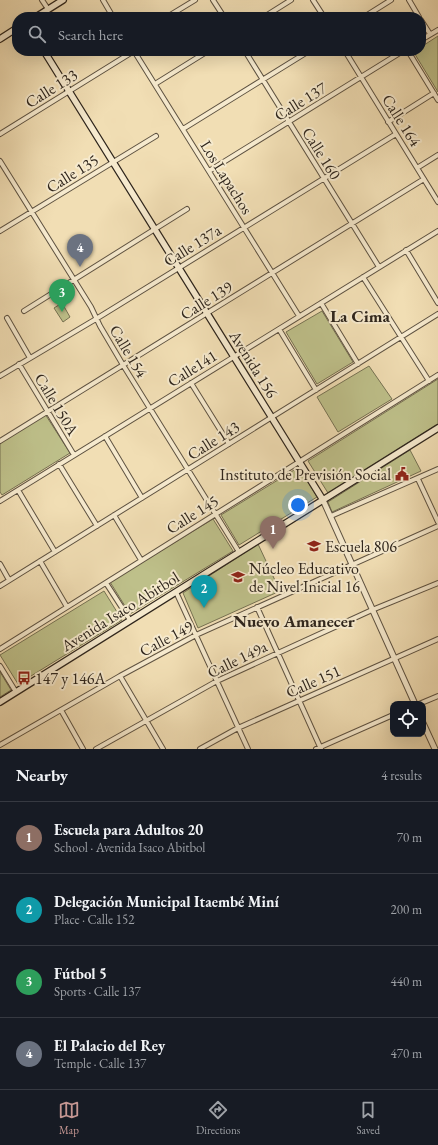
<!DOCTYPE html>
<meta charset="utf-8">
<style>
body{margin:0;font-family:"EB Garamond",serif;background:#242831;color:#f1f3f6}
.controls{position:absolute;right:12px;bottom:12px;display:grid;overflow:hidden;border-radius:8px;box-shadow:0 4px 16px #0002}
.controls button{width:36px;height:36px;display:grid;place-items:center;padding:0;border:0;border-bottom:1px solid #363941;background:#171b24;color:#f1f3f6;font:20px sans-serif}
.you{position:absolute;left:298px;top:505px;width:14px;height:14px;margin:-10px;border:3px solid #fff;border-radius:50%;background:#1a73e8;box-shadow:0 0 0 6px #1a73e833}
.badge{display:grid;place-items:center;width:26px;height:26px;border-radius:50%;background:#c59692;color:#fff;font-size:13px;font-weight:700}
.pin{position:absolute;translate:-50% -33px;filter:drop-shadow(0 1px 2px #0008)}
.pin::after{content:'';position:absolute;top:21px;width:14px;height:12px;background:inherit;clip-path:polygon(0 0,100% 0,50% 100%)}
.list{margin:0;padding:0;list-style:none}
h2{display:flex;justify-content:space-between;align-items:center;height:52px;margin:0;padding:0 16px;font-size:17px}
h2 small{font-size:13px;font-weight:400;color:#9ea1a6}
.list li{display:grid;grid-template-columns:26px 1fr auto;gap:12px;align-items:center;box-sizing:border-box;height:72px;padding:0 16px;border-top:1px solid #363941}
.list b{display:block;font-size:15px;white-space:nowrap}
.list p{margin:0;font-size:13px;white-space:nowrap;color:#9ea1a6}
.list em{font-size:13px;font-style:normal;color:#9ea1a6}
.icon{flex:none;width:22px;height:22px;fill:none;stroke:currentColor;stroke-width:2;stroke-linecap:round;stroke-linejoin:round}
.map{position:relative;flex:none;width:438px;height:749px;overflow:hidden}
.search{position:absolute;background:#171b24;box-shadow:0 4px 16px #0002;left:12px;right:12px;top:12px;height:44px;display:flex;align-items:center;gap:10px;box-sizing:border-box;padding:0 14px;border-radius:16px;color:#9ea1a6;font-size:15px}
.sheet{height:340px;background:#171b24}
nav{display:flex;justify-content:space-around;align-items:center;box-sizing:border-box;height:56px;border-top:1px solid #363941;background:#171b24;font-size:11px;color:#9ea1a6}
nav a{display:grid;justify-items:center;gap:2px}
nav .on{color:#c59692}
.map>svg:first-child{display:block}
.green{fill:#bec08a;stroke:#767253}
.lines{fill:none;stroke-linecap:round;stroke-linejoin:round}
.minor-casing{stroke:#5f5342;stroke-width:6}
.tertiary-casing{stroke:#5f5342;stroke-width:7}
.secondary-casing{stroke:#2e251c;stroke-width:8}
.minor{stroke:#f6eace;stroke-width:4}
.tertiary{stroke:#f6eace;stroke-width:5}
.secondary{stroke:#f6eace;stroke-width:5.5}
.labels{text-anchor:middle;stroke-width:4;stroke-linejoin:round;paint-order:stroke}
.street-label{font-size:16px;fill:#2e251c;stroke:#f6eace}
.poi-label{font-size:16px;fill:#2e251c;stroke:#f6eace;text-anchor:start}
.neighbourhood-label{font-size:17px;font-weight:bold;fill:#2e251c;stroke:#f6eace}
</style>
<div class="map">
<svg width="438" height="749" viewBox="0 0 438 749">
<rect width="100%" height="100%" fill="#f1deb4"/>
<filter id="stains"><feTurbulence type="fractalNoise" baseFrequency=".005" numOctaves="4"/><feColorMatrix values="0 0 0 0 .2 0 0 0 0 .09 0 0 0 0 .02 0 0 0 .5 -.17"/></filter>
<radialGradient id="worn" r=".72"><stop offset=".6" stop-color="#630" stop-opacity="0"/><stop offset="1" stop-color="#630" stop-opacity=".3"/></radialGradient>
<path class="green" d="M438 36V92L413 51H421V47Z
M62 303 70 317 63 322 54 308Z
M322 311 353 362 317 384 286 332Z
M369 366 392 399 338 432 317 397Z
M438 379V424L328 493 308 461Z
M45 414 70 453 2 495 0 492V442Z
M410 450 421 471 332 512 328 502Z
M299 467 317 497 239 545 221 515Z
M213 519 233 551 130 614 110 582Z
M258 544 280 591 198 628 183 593Z
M104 591 122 620 18 684 0 655Z
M0 672 11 690 0 697Z"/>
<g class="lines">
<g class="minor-casing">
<path id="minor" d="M42 0 48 9
M103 0 113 17
M213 0 224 17
M313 0 324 17
M409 0 419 17
M167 17 195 0
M264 17 291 0
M364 17 391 0
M421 20 430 34
M421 40 438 30
M134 51 299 316
M245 51 379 267
M345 51 438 202
M408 51 438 100
M155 84 208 51
M388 122 434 93
M183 129 309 51
M0 134 134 51
M0 161 91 307 100 326 123 365 239 552
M417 168 438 155
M209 171 403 51
M0 231 156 136
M406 250 438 303
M363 277 429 381
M321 303 358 364
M24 311 187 209
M7 318 30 358
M279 329 316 390
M19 364 74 455
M0 376 96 319 396 134
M191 383 229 444
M105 436 142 498
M0 441 424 179
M59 464 97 526
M418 479 438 522
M18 490 55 552
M0 501 438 231
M114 515 141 560
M331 516 438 469
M40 561 67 607
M0 564 9 580
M106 583 130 620
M0 586 438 314
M176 592 248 749
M257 607 321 749
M0 649 438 375
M0 666 16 692
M120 676 163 749
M419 704 438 696
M61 710 83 749
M0 745 120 676 196 635 438 526
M96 749 217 681 372 610 438 583
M200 749 238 728 438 639
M316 749 393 715"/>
</g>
<g class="tertiary-casing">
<path id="tertiary" d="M323 500 415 704
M423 723 435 749"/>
</g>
<g class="secondary-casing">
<path id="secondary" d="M36 17 63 0
M0 39 17 28
M44 51 323 500
M0 702 438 428"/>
</g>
<use href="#minor" class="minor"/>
<use href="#tertiary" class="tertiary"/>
<use href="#secondary" class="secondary"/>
</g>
<defs>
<g id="civic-bare" transform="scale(1.08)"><path d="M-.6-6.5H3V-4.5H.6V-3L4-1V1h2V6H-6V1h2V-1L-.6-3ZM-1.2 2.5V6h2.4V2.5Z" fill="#8f2418" stroke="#f6eace" stroke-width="2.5" paint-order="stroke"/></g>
<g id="school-bare" transform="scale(1.08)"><path d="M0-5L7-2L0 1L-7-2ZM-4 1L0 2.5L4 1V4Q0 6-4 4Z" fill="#8f2418" stroke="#f6eace" stroke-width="2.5" paint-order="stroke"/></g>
<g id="bus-bare" transform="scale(1.08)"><path d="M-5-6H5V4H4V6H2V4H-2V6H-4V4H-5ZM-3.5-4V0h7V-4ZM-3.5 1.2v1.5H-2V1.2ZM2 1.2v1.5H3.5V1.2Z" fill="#8f2418" stroke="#f6eace" stroke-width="2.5" paint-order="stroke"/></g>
</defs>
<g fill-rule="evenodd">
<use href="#civic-bare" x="402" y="474"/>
<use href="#school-bare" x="314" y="546"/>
<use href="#school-bare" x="238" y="577"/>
<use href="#bus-bare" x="24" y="678"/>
</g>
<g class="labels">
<g class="street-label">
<text transform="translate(51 88) rotate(-32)" y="6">Calle 133</text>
<text transform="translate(300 101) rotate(-32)" y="6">Calle 137</text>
<text transform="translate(402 120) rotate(58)" y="6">Calle 164</text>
<text transform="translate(322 153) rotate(58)" y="6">Calle 160</text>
<text transform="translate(72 173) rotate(-32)" y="6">Calle 135</text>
<text transform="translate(227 177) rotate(58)" y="6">Los Lapachos</text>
<text transform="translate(192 245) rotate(-32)" y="6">Calle 137a</text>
<text transform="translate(206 300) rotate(-32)" y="6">Calle 139</text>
<text transform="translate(129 351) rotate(59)" y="6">Calle 154</text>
<text transform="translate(254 364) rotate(58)" y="6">Avenida 156</text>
<text transform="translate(192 368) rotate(-32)" y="6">Calle141</text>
<text transform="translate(57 404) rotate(59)" y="6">Calle 150A</text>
<text transform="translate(213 440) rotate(-32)" y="6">Calle 143</text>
<text transform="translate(192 514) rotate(-32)" y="6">Calle 145</text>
<text transform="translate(120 611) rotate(-32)" y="6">Avenida Isaco Abitbol</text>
<text transform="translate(166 638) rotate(-28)" y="6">Calle 149</text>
<text transform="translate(237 659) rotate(-26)" y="6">Calle 149a</text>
<text transform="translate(313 681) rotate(-24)" y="6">Calle 151</text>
</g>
<g class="poi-label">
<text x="391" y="480" text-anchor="end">Instituto de Previsión Social</text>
<text x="325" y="552">Escuela 806</text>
<text x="249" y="574">Núcleo Educativo<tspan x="249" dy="18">de Nivel Inicial 16</tspan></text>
<text x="35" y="684">147 y 146A</text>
</g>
<g class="neighbourhood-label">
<text x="360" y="322">La Cima</text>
<text x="294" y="627">Nuevo Amanecer</text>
</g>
</g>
<rect width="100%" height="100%" filter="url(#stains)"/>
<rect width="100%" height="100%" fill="url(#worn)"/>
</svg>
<div class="controls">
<button><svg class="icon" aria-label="locate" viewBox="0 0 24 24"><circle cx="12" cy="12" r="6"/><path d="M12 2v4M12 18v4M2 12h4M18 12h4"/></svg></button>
</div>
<div class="you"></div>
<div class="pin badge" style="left:273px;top:549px;background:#8d6e63">1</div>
<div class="pin badge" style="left:204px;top:608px;background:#0f9aa8">2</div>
<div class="pin badge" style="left:62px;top:312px;background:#2e9e5b">3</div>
<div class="pin badge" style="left:80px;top:267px;background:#6b7280">4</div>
<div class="search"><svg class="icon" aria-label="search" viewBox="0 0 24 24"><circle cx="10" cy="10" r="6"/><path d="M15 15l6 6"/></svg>Search here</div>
</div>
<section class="sheet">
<h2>Nearby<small>4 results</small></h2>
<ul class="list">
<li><span class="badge" style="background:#8d6e63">1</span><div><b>Escuela para Adultos 20</b><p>School · Avenida Isaco Abitbol</p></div><em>70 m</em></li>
<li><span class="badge" style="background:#0f9aa8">2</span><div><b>Delegación Municipal Itaembé Miní</b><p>Place · Calle 152</p></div><em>200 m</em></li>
<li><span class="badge" style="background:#2e9e5b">3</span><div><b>Fútbol 5</b><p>Sports · Calle 137</p></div><em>440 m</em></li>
<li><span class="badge" style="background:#6b7280">4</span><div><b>El Palacio del Rey</b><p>Temple · Calle 137</p></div><em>470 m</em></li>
</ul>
</section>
<nav>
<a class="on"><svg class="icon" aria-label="map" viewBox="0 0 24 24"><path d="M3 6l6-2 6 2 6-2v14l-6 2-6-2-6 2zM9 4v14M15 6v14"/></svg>Map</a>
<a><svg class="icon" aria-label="directions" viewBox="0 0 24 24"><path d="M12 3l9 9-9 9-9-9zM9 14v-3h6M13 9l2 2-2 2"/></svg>Directions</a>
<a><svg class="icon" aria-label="saved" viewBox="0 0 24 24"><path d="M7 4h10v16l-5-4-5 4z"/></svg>Saved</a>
</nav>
